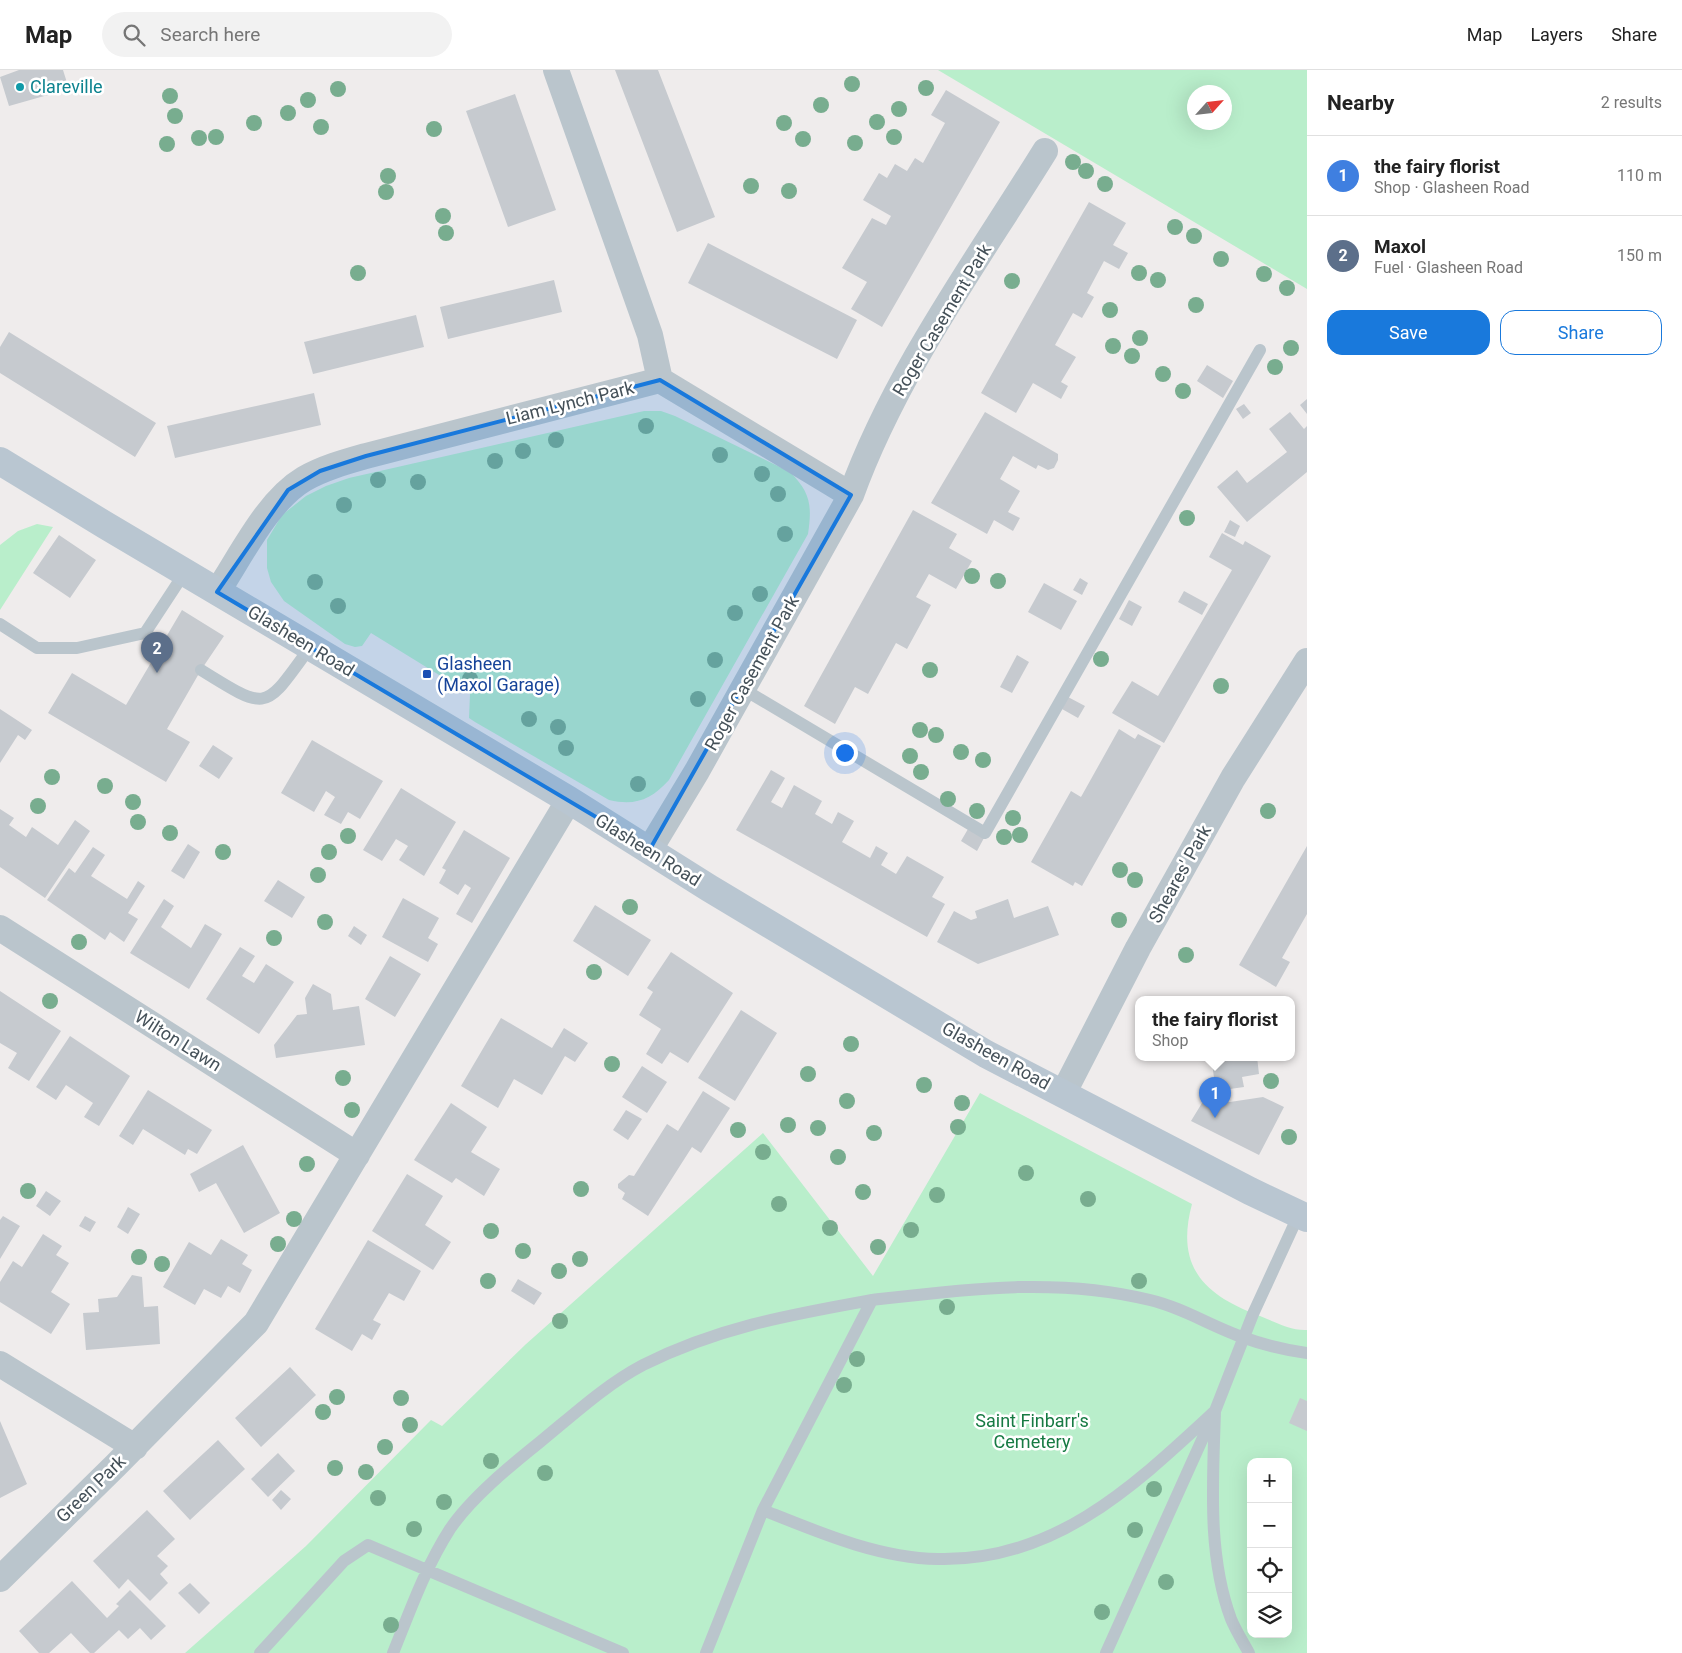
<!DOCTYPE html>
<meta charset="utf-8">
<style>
body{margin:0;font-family:Roboto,sans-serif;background:#f2f2f2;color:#222}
.controls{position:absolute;right:15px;bottom:15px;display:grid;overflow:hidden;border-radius:10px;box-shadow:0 5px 20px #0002}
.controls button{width:45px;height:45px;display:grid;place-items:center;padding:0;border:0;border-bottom:1px solid #e0e0e0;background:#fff;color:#222;font:25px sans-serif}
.compass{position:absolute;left:1187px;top:15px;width:45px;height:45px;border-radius:50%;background:#fff;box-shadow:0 5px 20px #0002;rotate:63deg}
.you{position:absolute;left:844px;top:682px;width:18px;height:18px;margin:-12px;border:4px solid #fff;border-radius:50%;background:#1a73e8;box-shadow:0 0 0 8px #1a73e833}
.badge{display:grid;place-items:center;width:32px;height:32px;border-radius:50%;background:#1979dc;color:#fff;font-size:16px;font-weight:700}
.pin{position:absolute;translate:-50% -41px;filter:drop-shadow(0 1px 2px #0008)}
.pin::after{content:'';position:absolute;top:26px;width:18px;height:15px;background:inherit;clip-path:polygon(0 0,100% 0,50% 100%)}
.popup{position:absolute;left:1135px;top:926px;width:160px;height:65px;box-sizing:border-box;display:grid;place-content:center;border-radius:10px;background:#fff;filter:drop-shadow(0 1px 4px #0005);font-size:16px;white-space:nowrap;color:#767676}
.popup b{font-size:19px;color:#222}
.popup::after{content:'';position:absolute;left:50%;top:100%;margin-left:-10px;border:10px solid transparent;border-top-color:#fff}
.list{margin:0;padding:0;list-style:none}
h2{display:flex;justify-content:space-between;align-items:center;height:65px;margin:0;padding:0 20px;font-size:21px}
h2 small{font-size:16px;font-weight:400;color:#767676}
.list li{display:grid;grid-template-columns:32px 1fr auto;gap:15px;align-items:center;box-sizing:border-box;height:80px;padding:0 20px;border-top:1px solid #e0e0e0}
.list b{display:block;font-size:19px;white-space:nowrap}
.list p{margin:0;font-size:16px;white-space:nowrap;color:#767676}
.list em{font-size:16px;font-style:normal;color:#767676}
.actions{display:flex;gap:10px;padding:15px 20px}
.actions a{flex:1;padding:11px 0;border:1px solid #1979dc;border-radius:15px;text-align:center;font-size:18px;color:#1979dc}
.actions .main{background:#1979dc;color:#fff}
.icon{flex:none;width:28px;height:28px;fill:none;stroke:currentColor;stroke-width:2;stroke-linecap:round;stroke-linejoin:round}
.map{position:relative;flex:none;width:1307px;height:1583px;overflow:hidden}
header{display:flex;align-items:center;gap:30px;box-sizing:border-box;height:70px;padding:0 25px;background:#fff;border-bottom:1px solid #e0e0e0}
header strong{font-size:24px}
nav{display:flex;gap:28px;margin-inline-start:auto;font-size:18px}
.search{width:350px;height:45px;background:#f2f2f2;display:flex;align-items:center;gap:12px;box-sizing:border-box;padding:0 18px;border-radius:28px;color:#767676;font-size:19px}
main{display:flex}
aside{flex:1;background:#fff}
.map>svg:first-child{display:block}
.green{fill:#b9eecb;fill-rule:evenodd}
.building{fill:#c6cacf}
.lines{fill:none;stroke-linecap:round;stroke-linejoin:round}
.service{stroke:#bac5cc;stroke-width:12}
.minor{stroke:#bac5cc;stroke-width:26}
.secondary{stroke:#b9c6d1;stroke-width:28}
.tree{fill:#78ad8f}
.marked{fill:#1979dc;fill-opacity:0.2;stroke:#1979dc;stroke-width:4;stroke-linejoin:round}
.culture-dot{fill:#0f9aa8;stroke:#fff;stroke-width:2}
.transit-dot{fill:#1a4fb4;stroke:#fff;stroke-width:2}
.labels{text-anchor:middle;stroke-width:5;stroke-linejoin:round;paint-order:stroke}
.culture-label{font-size:18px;fill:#0d838f;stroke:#fff;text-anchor:start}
.street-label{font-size:18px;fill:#455159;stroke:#fff}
.transit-label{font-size:18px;fill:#164399;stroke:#fff;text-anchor:start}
.park-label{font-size:18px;fill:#177a43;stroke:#fff}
</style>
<header>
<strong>Map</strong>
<div class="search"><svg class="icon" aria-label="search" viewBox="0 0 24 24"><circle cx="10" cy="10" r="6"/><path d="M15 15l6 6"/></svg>Search here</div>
<nav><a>Map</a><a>Layers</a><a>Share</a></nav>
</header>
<main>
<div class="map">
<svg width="1307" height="1583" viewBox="0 0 1307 1583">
<rect width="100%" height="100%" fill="#efecec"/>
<path class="green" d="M938 0H1307V219ZM1224 22V52H1194V22Z
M644 341H661L675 346 790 402C811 423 812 436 808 464L669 710C651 730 635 736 609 730L475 652 469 648 470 624 371 563 362 576 355 577 345 574 284 531 271 512 267 498V470L282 445 306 426 326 416 349 408Z
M37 454 53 457 0 540V475L18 461Z
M980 1023 1192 1134C1175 1197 1204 1225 1260 1246 1275 1252 1291 1261 1307 1260V1583H185L306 1476 431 1350 442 1356 525 1275 763 1063 873 1206ZM1251 1392H1288V1564H1251Z"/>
<path class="building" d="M19 0H63L69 19 9 36 0 7Z
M615 0H658L715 147 677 162Z
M946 20 1000 52 882 257 851 239 867 212 842 198 872 148 886 155 891 146 863 130 879 103 887 108 895 94 907 101 915 88 923 93 945 53 931 45Z
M515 24 556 140 508 157 466 41Z
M1089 132 1126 153 1113 175 1128 183 1119 199 1104 191 1087 223 1094 227 1082 248 1073 243 1055 275 1076 287 1061 312 1068 316 1061 329 1033 313 1016 343 981 323Z
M708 173 857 250 837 289 688 213Z
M554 210 562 242 448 269 440 237Z
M416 245 424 277 313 304 304 272Z
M9 262 156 353 135 387 0 303V277Z
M1207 295 1233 311 1223 328 1197 311Z
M314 323 321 355 175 388 167 356Z
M1307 329V344L1300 335Z
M1244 334 1251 343 1243 349 1236 339Z
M985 342 1058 384V390L1054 398 1048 400 1038 395 1036 399 1013 386 1000 409 1020 421 1008 442 1020 448 1013 461 994 450 987 464 931 433Z
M1290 342 1304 359 1307 356V402L1247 452 1217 417 1237 400 1247 413 1287 382 1269 359Z
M913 440 957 464 949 478 972 491 956 519 929 504 916 527 931 535 907 579 896 573 868 624 855 617 835 654 804 636Z
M1230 450 1240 456 1235 467 1224 462Z
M1222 463 1243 475 1245 471 1271 486 1164 673 1112 643 1132 611 1158 626 1232 500 1209 487Z
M59 465 96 490 70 528 33 503Z
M1080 508 1088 513 1082 525 1073 520Z
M1044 513 1077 531 1061 560 1028 542Z
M1184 521 1208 534 1202 545 1178 532Z
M1129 530 1142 537 1132 556 1119 549Z
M182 540 224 566 201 600 167 659 190 672 166 712 48 643 72 603 126 635Z
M1017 585 1029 592 1012 623 1000 617Z
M1068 627 1085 636 1078 648 1062 639Z
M0 639 32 660 25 670 18 665 0 693Z
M1119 659 1135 669 1138 664 1161 676 1082 816 1075 812 1073 816 1031 792 1071 721 1081 727Z
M312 670 383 711 360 749 348 742 341 754 324 745 335 727 326 721 314 742 281 723Z
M213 675 233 688 219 709 199 696Z
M771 700 785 708 771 732 782 738 794 715 822 731 815 744 832 754 838 742 854 751 842 772 870 788 876 776 888 783 881 795 896 804 907 786 944 807 932 827 945 834 927 867 736 760Z
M401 718 456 752 424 806 399 790 408 776 396 769 382 791 363 780Z
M0 739 14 748 9 755 26 767 32 757 58 775 75 750 90 761 45 828 0 797Z
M968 759 984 768 977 781 961 771Z
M464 760 510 788 472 853 456 844 471 818 465 814 458 825 439 813 446 800 442 798Z
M188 774 200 782 184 809 171 801Z
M1307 776V844L1282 888 1290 892 1276 917 1239 895Z
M93 777 105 785 91 806 127 829 138 811 145 816 128 843 138 849 124 872 110 862 105 870 47 830 69 798 75 803Z
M278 810 305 827 292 848 264 831Z
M403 828 439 848 428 868 438 874 428 892 382 867Z
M164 829 174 836 161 857 191 878 205 854 222 864 189 919 130 883Z
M1008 829 1014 848 1048 836 1059 865 978 894 937 872 954 841 971 850 977 848 975 841Z
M595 835 651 870 628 906 573 871Z
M354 856 367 865 361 875 348 866Z
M240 877 255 886 242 906 254 913 266 894 294 912 259 964 206 929Z
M671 882 733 923 688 993 670 982 662 994 646 984 661 959 639 945 653 922 647 918Z
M390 886 421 904 395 947 365 929Z
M313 914 331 924 333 940 359 936 365 975 276 988 274 975 297 945 307 944 305 928Z
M0 921 61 961 29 1011 8 998 17 983 0 973Z
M741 940 777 963 735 1031 698 1008Z
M501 948 552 978 564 958 588 973 575 992 565 986 542 1025 514 1009 498 1038 461 1016Z
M70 966 130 1006 99 1056 84 1047 93 1033 66 1015 56 1030 36 1017Z
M1211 987H1257L1259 1004 1242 1007 1244 1017 1216 1021Z
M642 996 667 1012 647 1043 622 1027Z
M148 1020 212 1060 197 1084 188 1079 185 1085 143 1059 133 1075 119 1066Z
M703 1021 730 1038 701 1083 692 1077 648 1146 622 1129 625 1123 618 1118V1114L629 1105 634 1106 667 1054 678 1061Z
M1263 1027 1284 1037 1259 1085 1191 1051 1202 1033 1230 1032Z
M451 1033 487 1057 471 1082 500 1099 484 1126 456 1108 452 1113 414 1090Z
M626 1040 642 1049 628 1070 613 1060Z
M243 1075 280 1143 244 1163 216 1113 199 1122 190 1104Z
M407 1104 443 1126 425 1155 451 1172 433 1200 372 1161Z
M46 1121 61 1131 50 1146 36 1136Z
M128 1137 140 1144 128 1164 117 1157Z
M3 1146 20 1156 0 1189V1150Z
M85 1146 96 1152 90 1162 79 1156Z
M43 1164 62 1176 56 1185 69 1193 51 1222 70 1234 51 1264 0 1232V1212L13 1191 22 1197Z
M221 1169 248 1185 242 1194 252 1200 240 1223 228 1216 221 1228 204 1219 195 1235 163 1217 189 1172 211 1185Z
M368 1170 421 1201 404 1231 389 1223 373 1250 381 1254 372 1270 362 1264 352 1281 315 1259Z
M132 1205 142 1207 144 1237 158 1236 160 1274 86 1280 83 1243 99 1242 98 1229 117 1227Z
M518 1209 542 1223 534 1235 511 1221Z
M290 1297 316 1325 261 1377 235 1348Z
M1300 1328 1307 1331V1361L1289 1353Z
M0 1351 27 1414 0 1428Z
M218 1370 245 1399 190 1450 163 1421Z
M278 1383 295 1401 268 1427 251 1409Z
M281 1420 291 1429 281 1440 272 1430Z
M147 1440 175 1469 157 1486 168 1496 160 1504 168 1513 150 1531 128 1509 119 1519 93 1491Z
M72 1511 107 1548 119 1536 116 1534 130 1520 166 1556 151 1570 140 1558 128 1569 119 1560 94 1583H90L71 1563 49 1583H39L19 1561Z
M190 1513 210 1533 199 1544 178 1523Z"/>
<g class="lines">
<path class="service" d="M0 554 37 578H77L145 563
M161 575 145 563 185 502
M201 600C270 643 264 640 311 576
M743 619 985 763 1260 280
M763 1440C818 1462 878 1488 938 1489 1055 1492 1135 1415 1215 1341 1213 1410 1207 1484 1231 1549 1236 1561 1243 1572 1249 1583
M260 1583 344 1491 368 1475 623 1583
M393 1583C410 1541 425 1498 450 1459 471 1428 510 1396 540 1372 572 1346 605 1315 643 1295 719 1257 789 1245 872 1230
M706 1583 763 1440 872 1230C965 1219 1058 1207 1150 1230 1184 1238 1212 1257 1245 1268 1264 1275 1286 1280 1307 1283
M1106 1583 1215 1341 1253 1244 1299 1144"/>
<path class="minor" d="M660 310 851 425
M217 522C241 486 267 431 304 409 323 398 345 392 366 386L660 310 650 265 556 0
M650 779 697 701 851 425C895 303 977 191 1045 81
M0 858 357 1085
M1063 1024 1138 878 1233 708 1307 591
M0 1294 135 1377
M0 1509 116 1395 256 1253 569 730"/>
<path class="secondary" d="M0 391 105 455 569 730 709 818 986 984 1250 1121 1307 1148"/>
</g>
<g class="tree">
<circle cx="852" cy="14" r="8"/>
<circle cx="926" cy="18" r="8"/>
<circle cx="338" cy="19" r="8"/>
<circle cx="170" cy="26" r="8"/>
<circle cx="308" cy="30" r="8"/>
<circle cx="821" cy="35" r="8"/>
<circle cx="899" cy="39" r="8"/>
<circle cx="288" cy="43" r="8"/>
<circle cx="175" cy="46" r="8"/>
<circle cx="877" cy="52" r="8"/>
<circle cx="254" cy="53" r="8"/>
<circle cx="784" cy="53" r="8"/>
<circle cx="321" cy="57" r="8"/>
<circle cx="434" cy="59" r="8"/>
<circle cx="216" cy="67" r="8"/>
<circle cx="894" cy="67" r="8"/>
<circle cx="199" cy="68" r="8"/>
<circle cx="803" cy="69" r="8"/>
<circle cx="855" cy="73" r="8"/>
<circle cx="167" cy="74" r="8"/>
<circle cx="1073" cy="92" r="8"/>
<circle cx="1086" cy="101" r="8"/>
<circle cx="388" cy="106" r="8"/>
<circle cx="1105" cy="114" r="8"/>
<circle cx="751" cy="116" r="8"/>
<circle cx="789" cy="121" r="8"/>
<circle cx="386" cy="122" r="8"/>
<circle cx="443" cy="146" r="8"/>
<circle cx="1175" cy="157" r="8"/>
<circle cx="446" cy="163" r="8"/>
<circle cx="1194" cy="166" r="8"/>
<circle cx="1221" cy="189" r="8"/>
<circle cx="358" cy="203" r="8"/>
<circle cx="1139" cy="203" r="8"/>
<circle cx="1264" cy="204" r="8"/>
<circle cx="1158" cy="210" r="8"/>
<circle cx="1012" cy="211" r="8"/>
<circle cx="1287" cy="218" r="8"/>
<circle cx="1196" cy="235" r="8"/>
<circle cx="1110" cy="240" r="8"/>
<circle cx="1140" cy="268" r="8"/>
<circle cx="1113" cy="276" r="8"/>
<circle cx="1291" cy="278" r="8"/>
<circle cx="1132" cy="286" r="8"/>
<circle cx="1275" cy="297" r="8"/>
<circle cx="1163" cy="304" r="8"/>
<circle cx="1183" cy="321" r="8"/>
<circle cx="646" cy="356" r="8"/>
<circle cx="556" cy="370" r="8"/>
<circle cx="523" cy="381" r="8"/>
<circle cx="720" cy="385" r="8"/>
<circle cx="495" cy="391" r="8"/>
<circle cx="762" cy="404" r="8"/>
<circle cx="378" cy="410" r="8"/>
<circle cx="418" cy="412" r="8"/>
<circle cx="778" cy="424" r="8"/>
<circle cx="344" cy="435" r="8"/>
<circle cx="1187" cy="448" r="8"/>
<circle cx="785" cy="464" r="8"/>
<circle cx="972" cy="506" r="8"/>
<circle cx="998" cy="511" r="8"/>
<circle cx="315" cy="512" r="8"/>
<circle cx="760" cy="524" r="8"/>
<circle cx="338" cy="536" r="8"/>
<circle cx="735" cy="543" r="8"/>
<circle cx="1101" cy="589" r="8"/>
<circle cx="715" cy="590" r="8"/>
<circle cx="930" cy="600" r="8"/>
<circle cx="470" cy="609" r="8"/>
<circle cx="1221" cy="616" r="8"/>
<circle cx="698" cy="629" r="8"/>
<circle cx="529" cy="649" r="8"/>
<circle cx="558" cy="657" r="8"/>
<circle cx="920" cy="660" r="8"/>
<circle cx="936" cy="665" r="8"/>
<circle cx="566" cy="678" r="8"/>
<circle cx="961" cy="682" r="8"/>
<circle cx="910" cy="686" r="8"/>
<circle cx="983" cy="690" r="8"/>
<circle cx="921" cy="702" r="8"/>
<circle cx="52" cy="707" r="8"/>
<circle cx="638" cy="714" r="8"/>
<circle cx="105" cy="716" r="8"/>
<circle cx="948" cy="729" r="8"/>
<circle cx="133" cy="732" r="8"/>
<circle cx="38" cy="736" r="8"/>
<circle cx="977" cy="741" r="8"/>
<circle cx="1268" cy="741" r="8"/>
<circle cx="1013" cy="748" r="8"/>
<circle cx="138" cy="752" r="8"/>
<circle cx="170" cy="763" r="8"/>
<circle cx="1020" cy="765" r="8"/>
<circle cx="348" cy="766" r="8"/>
<circle cx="1004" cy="767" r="8"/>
<circle cx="223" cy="782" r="8"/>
<circle cx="329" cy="782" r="8"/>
<circle cx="1120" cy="800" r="8"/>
<circle cx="318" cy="805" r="8"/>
<circle cx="1135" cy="810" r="8"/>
<circle cx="630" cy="837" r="8"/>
<circle cx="1119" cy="850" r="8"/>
<circle cx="325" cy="852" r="8"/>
<circle cx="274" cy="868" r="8"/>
<circle cx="79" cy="872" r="8"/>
<circle cx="1186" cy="885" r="8"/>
<circle cx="594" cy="902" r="8"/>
<circle cx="50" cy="931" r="8"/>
<circle cx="851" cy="974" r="8"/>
<circle cx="612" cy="994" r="8"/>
<circle cx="808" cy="1004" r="8"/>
<circle cx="343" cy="1008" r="8"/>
<circle cx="1271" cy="1011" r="8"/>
<circle cx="924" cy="1015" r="8"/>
<circle cx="847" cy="1031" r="8"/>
<circle cx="962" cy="1033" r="8"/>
<circle cx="352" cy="1040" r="8"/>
<circle cx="788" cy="1055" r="8"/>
<circle cx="958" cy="1057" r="8"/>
<circle cx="818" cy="1058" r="8"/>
<circle cx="738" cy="1060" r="8"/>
<circle cx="874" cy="1063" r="8"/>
<circle cx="1289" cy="1067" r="8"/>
<circle cx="763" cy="1082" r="8"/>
<circle cx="838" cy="1087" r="8"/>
<circle cx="307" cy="1094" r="8"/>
<circle cx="1026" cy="1103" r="8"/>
<circle cx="581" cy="1119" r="8"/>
<circle cx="28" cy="1121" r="8"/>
<circle cx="863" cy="1122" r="8"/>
<circle cx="937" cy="1125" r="8"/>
<circle cx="1088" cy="1129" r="8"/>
<circle cx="779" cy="1134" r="8"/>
<circle cx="294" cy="1149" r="8"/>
<circle cx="830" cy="1158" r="8"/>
<circle cx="911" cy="1160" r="8"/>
<circle cx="491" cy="1161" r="8"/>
<circle cx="278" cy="1174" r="8"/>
<circle cx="878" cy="1177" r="8"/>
<circle cx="523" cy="1181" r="8"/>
<circle cx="139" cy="1187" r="8"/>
<circle cx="580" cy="1189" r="8"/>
<circle cx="162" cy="1194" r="8"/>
<circle cx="559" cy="1201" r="8"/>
<circle cx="488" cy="1211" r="8"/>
<circle cx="1139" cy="1211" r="8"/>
<circle cx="947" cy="1237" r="8"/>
<circle cx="560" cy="1251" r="8"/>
<circle cx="857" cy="1289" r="8"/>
<circle cx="844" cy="1315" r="8"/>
<circle cx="337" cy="1327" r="8"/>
<circle cx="401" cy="1328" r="8"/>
<circle cx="323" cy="1342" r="8"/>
<circle cx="410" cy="1355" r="8"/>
<circle cx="385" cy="1377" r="8"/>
<circle cx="491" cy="1391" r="8"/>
<circle cx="335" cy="1398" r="8"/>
<circle cx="366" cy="1402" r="8"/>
<circle cx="545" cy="1403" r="8"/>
<circle cx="1154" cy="1419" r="8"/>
<circle cx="378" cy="1428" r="8"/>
<circle cx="444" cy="1432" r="8"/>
<circle cx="414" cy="1459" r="8"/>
<circle cx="1135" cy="1460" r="8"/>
<circle cx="1166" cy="1512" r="8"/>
<circle cx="1102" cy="1542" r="8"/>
<circle cx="391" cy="1555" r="8"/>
</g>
<path class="marked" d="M660 310 851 425 650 779 217 522 288 420 320 401 366 386Z"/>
<circle class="culture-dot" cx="20" cy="17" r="5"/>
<rect class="transit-dot" x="422" y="599" width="10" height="10" rx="2.5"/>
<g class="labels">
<g class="culture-label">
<text x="30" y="23">Clareville</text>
</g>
<g class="street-label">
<text transform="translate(942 250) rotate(-59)" y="6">Roger Casement Park</text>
<text transform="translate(570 333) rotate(-14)" y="6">Liam Lynch Park</text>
<text transform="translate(301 571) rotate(31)" y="6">Glasheen Road</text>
<text transform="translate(752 603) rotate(-61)" y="6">Roger Casement Park</text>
<text transform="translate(648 780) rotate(32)" y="6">Glasheen Road</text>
<text transform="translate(1180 804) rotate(-61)" y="6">Sheares' Park</text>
<text transform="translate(178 971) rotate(32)" y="6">Wilton Lawn</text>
<text transform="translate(996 986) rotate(29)" y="6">Glasheen Road</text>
<text transform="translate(91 1419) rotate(-44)" y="6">Green Park</text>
</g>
<g class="transit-label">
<text x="437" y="600">Glasheen<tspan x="437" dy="21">(Maxol Garage)</tspan></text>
</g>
<g class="park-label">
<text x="1032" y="1357">Saint Finbarr's<tspan x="1032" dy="21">Cemetery</tspan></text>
</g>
</g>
</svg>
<div class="controls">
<button>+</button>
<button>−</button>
<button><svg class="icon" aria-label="locate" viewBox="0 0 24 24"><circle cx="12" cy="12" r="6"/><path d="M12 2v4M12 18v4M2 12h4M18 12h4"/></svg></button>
<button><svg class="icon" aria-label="layers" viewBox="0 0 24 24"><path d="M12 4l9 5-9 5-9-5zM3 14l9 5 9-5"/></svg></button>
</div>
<svg class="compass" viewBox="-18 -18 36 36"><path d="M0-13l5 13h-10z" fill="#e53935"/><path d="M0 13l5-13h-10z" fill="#767676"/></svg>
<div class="you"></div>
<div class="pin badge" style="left:1215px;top:1048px;background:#3f7fe0">1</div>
<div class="popup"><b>the fairy florist</b>Shop</div>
<div class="pin badge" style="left:157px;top:603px;background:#5c6f8a">2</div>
</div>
<aside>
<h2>Nearby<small>2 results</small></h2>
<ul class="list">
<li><span class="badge" style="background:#3f7fe0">1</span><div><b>the fairy florist</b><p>Shop · Glasheen Road</p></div><em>110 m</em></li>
<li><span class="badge" style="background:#5c6f8a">2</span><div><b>Maxol</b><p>Fuel · Glasheen Road</p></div><em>150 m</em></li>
</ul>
<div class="actions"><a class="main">Save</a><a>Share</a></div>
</aside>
</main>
